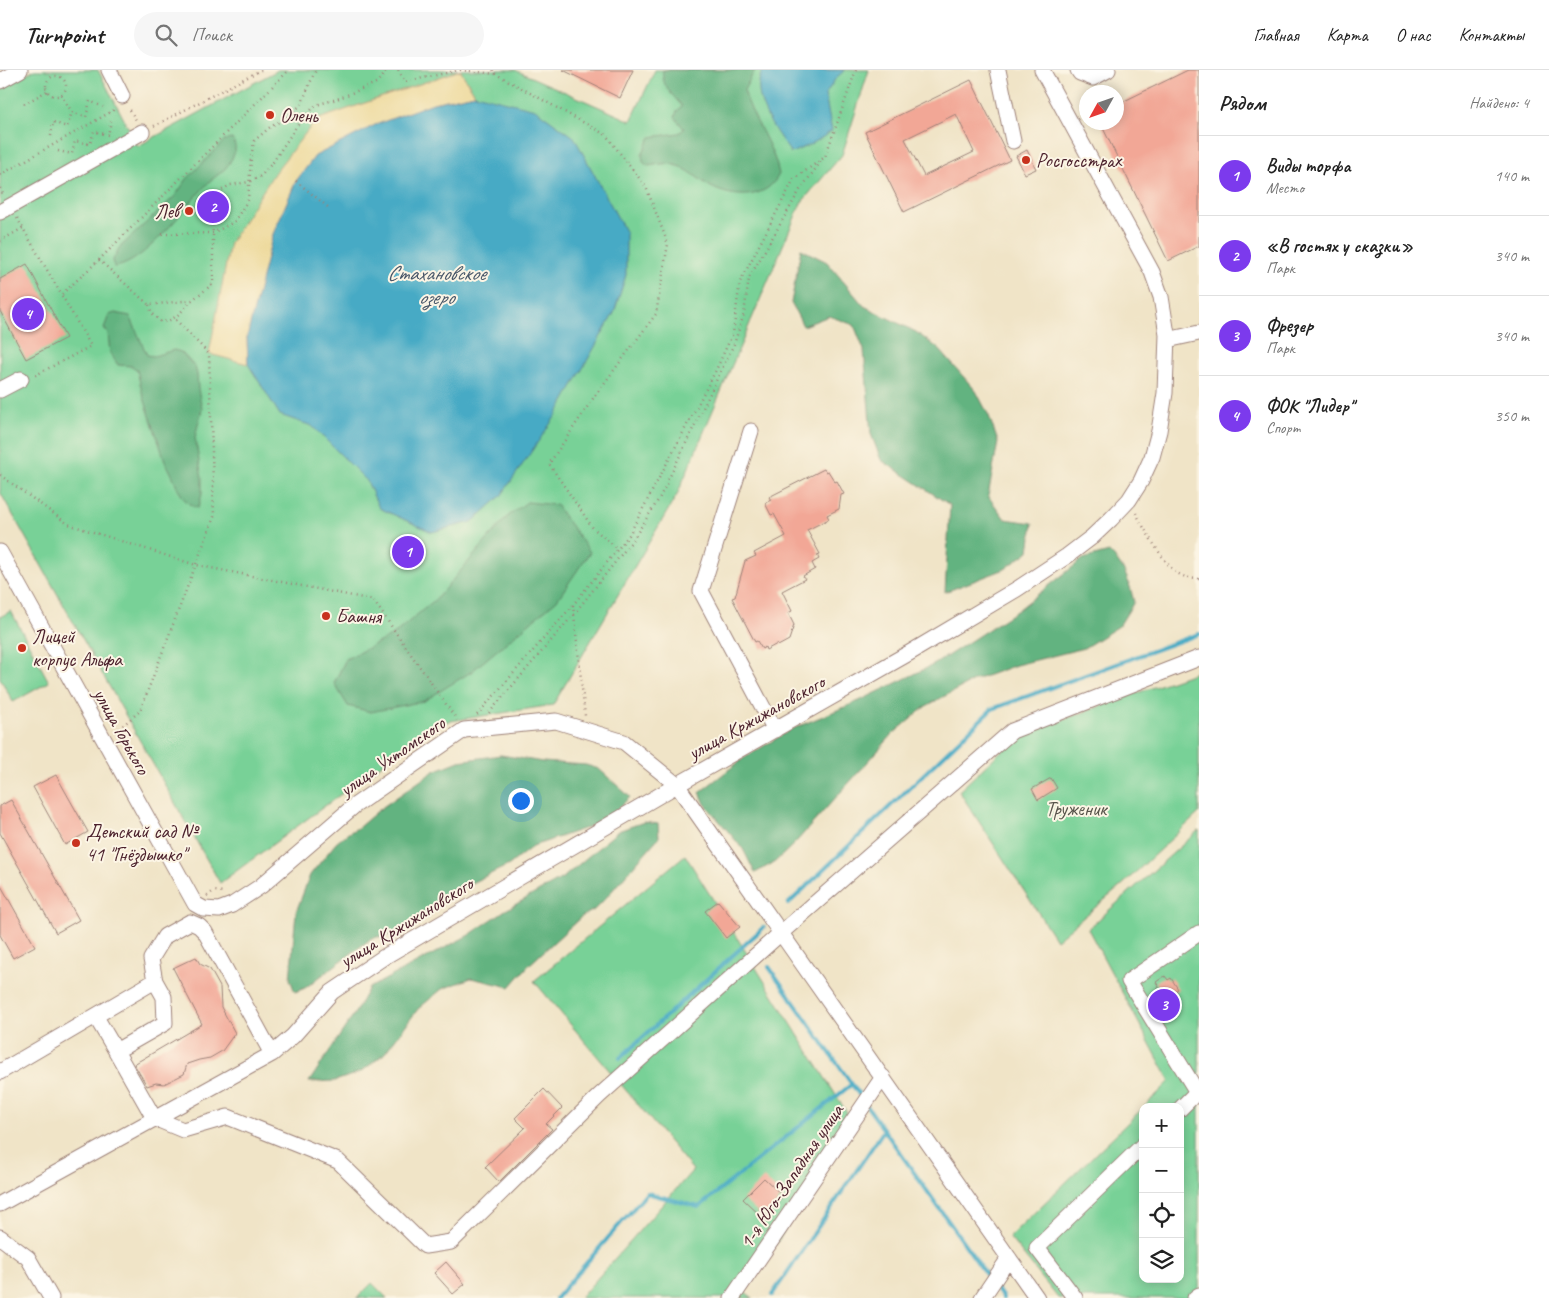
<!DOCTYPE html>
<html lang="ru">
<meta charset="utf-8">
<style>
body{margin:0;font-family:Caveat,sans-serif;background:#f6f6f6;color:#222}
.controls{position:absolute;right:15px;bottom:15px;display:grid;overflow:hidden;border-radius:10px;box-shadow:0 2px 12px #0003}
.controls button{width:45px;height:45px;display:grid;place-items:center;padding:0;border:0;border-bottom:1px solid #e0e0e0;background:#fff;color:#222;font:25px sans-serif}
.compass{position:absolute;left:1079px;top:15px;width:45px;height:45px;border-radius:50%;background:#fff;box-shadow:0 2px 12px #0003;rotate:230deg}
.you{position:absolute;left:520px;top:730px;width:18px;height:18px;margin:-12px;border:4px solid #fff;border-radius:50%;background:#1a73e8;box-shadow:0 0 0 8px #1a73e833}
.badge{display:grid;place-items:center;width:32px;height:32px;border-radius:50%;background:#7c3aed;color:#fff;font-size:16px;font-weight:700}
.pin{position:absolute;translate:-50% -50%;border:2px solid #fff;box-shadow:0 1px 5px #0006}
.list{margin:0;padding:0;list-style:none}
h2{display:flex;justify-content:space-between;align-items:center;height:65px;margin:0;padding:0 20px;font-size:21px}
h2 small{font-size:16px;font-weight:400;color:#767676}
.list li{display:grid;grid-template-columns:32px 1fr auto;gap:15px;align-items:center;box-sizing:border-box;height:80px;padding:0 20px;border-top:1px solid #e0e0e0}
.list b{display:block;font-size:19px;white-space:nowrap}
.list p{margin:0;font-size:16px;white-space:nowrap;color:#767676}
.list em{font-size:16px;font-style:normal;color:#767676}
.icon{flex:none;width:28px;height:28px;fill:none;stroke:currentColor;stroke-width:2;stroke-linecap:round;stroke-linejoin:round}
.map{position:relative;flex:none;width:1199px;height:1228px;overflow:hidden}
header{display:flex;align-items:center;gap:30px;box-sizing:border-box;height:70px;padding:0 25px;background:#fff;border-bottom:1px solid #e0e0e0}
header strong{font-size:24px}
nav{display:flex;gap:28px;margin-inline-start:auto;font-size:18px}
.search{width:350px;height:45px;background:#f6f6f6;display:flex;align-items:center;gap:12px;box-sizing:border-box;padding:0 18px;border-radius:28px;color:#767676;font-size:19px}
main{display:flex}
aside{flex:1;background:#fff}
.map>svg:first-child{display:block}
.green{fill:#78d197;stroke:#617861}
.forest{fill:#62b380;stroke:#566956}
.sand{fill:#eeda9e;stroke:#9c7c64}
.water{fill:#46aac5;stroke:#486478}
.lines{fill:none;stroke-linecap:round;stroke-linejoin:round}
.stream{stroke:#46aac5;stroke-width:4}
.building{fill:#f2a796;fill-rule:evenodd}
.minor-casing{stroke:#9d8279;stroke-width:17}
.path{stroke:#9d8279;stroke-width:2.5;stroke-dasharray:1 4;stroke-linecap:butt}
.minor{stroke:#fff;stroke-width:15}
.poi-dot{fill:#c8321e;stroke:#fcf5e5;stroke-width:2}
.labels{text-anchor:middle;stroke-width:4;stroke-linejoin:round;paint-order:stroke}
.poi-label{font-size:20px;fill:#4a1f2b;stroke:#fcf5e5;text-anchor:start}
.street-label{font-size:20px;fill:#4a1f2b;stroke:#fcf5e5}
.park-label{font-size:20px;fill:#58544b;stroke:#fcf5e5}
.water-label{font-size:21px;font-style:italic;fill:#485769;stroke:#fcf5e5}
</style>
<header>
<strong>Turnpoint</strong>
<div class="search"><svg class="icon" aria-label="search" viewBox="0 0 24 24"><circle cx="10" cy="10" r="6"/><path d="M15 15l6 6"/></svg>Поиск</div>
<nav><a>Главная</a><a>Карта</a><a>О нас</a><a>Контакты</a></nav>
</header>
<main>
<div class="map">
<svg width="1199" height="1228" viewBox="0 0 1199 1228">
<rect width="100%" height="100%" fill="#fcf5e5"/>
<filter id="ink" filterUnits="userSpaceOnUse"><feTurbulence type="fractalNoise" baseFrequency=".02" numOctaves="2"/><feDisplacementMap in="SourceGraphic" scale="10" xChannelSelector="R" yChannelSelector="G"/><feConvolveMatrix kernelMatrix="1 2 1 2 8 2 1 2 1" color-interpolation-filters="sRGB"/></filter>
<filter id="wash" filterUnits="userSpaceOnUse"><feTurbulence type="fractalNoise" baseFrequency=".0096" numOctaves="4" result="noise"/><feDisplacementMap in="SourceGraphic" scale="20" xChannelSelector="R" yChannelSelector="G"/><feGaussianBlur stdDeviation="1.12" result="paint"/><feColorMatrix in="noise" values="0 0 0 0 0 0 0 0 0 0 0 0 0 0 0 0 0 1.4 0 .05"/><feComposite in="paint" operator="in"/></filter>
<g filter="url(#wash)">
<rect width="100%" height="100%" fill="#f0e4c7"/>
<path class="green" d="M34 0H98L138 76 278 0H515L631 51 655 0H869L842 85 801 133 677 425 553 635 438 653 220 813 0 422V18Z
M11 541 49 612 13 632 0 608V547Z
M1199 601V743L1120 817 1056 870 959 721 1017 666Z
M1199 760V1228H1058L1009 1167 1143 1038V1209H1180V1037H1144L1170 1011 1088 859Z
M685 785 854 1054 745 1222 753 1228H580L693 1100 534 911Z
M372 1213 387 1228H357Z"/>
<path class="forest" d="M663 0H755L744 20C752 50 773 73 779 104 767 130 734 129 711 117 699 110 689 99 675 95 667 92 656 95 648 96L643 92 642 84 651 67 679 63 684 59 675 47 677 41 682 36C672 24 661 16 663 0Z
M232 69C237 76 236 82 231 90 225 102 216 105 207 114 186 136 144 195 114 197L113 190 119 178 175 126 187 109 220 75 225 70Z
M801 179 827 192 864 236 916 262 939 279 976 321 989 346 998 372 988 426 1005 449 1033 453 1029 481 1005 499 945 522 950 435 881 390 871 364 864 280 854 255 829 246 803 256 791 233Z
M115 243 130 246 147 285 154 286 174 280 181 282 195 297 197 304 198 319 202 339 195 367 202 409V424L198 438C178 433 177 409 166 394L142 322 137 300 132 296 118 295 110 283 108 263 104 258 109 245Z
M527 432 556 435 590 482 557 530 471 602 424 631 371 642 348 636 334 613 346 589 393 565 437 528 507 447Z
M1109 482C1126 499 1128 509 1134 532L1119 556 1084 578 1016 595 975 610 926 636 893 664 795 773 775 792 755 803 743 779 705 734 700 722 744 688 792 659 859 631 935 594 1018 540 1083 489Z
M501 685 543 692 586 695 599 699 630 727 611 746 586 758 533 776 509 795 444 826 399 863 372 868 305 918 295 922 290 909 296 842 310 805 336 773 347 764 359 757 380 739 434 701 459 691Z
M644 752 658 754 659 767 604 830 594 840 581 847 529 895 510 917 471 908 442 919 418 939 384 984 361 1002 335 1011 309 1012 356 941 369 918 469 865 504 841 564 807 618 761Z"/>
<path class="sand" d="M460 0 475 24 433 33 247 267 248 294 209 284 230 173 275 102 316 50Z"/>
<path class="water" d="M763 0H845L836 8 825 25 832 61 812 74 791 83C776 62 748 26 763 0Z
M475 24 535 39 574 67 626 163V205L614 243 557 344 501 426 472 452 432 462 379 438 367 411 312 356 280 345 248 294 247 267 273 164 296 111 315 86 375 55 433 33Z"/>
<g class="lines">
<path class="stream" d="M788 834 992 639 1199 564
M769 897 863 1030
M620 988 764 857
M867 1036 990 1210
M994 1215 1003 1228
M772 1225 884 1060
M556 1228 647 1123 699 1137 852 1014"/>
</g>
<g id="blocks">
<path class="building" d="M563 0H633L620 28Z
M1188 0H1199V176L1168 191 1100 52H1116V35Z
M971 10 1010 90 904 142 865 62ZM956 44 974 82 924 106 905 69Z
M1027 80 1036 99 1025 104 1016 86Z
M27 194 66 268 26 289 0 241V209Z
M824 399 826 402 828 401 835 412 837 411 844 424 841 425 839 439 827 445 829 449 807 460 820 484 817 485 819 489 812 493 815 499 803 506 805 509 782 521 792 541 788 543 794 555 789 570 778 576 777 574 766 580 765 577 762 579 757 571 755 572 732 528 735 527 745 491 756 486 754 483 786 466 774 444 771 445 765 433 771 430 769 427Z
M56 705 88 762 65 775 33 717Z
M1051 708 1057 718 1038 730 1032 719Z
M11 730 79 850 56 863 0 763V736Z
M0 814 35 876 13 888 0 865Z
M718 831 740 857 726 868 705 841Z
M196 887 200 894 210 899 220 917 221 937 235 963 222 981 210 988 199 990 187 994 184 1004 164 1014 156 1013 147 1016 134 994 202 954 173 898Z
M1165 906 1168 910 1171 908 1178 919 1161 930 1155 920 1159 917 1156 912Z
M544 1019 562 1038 546 1054 552 1059 499 1112 485 1097 525 1058 515 1048Z
M764 1108 783 1126 763 1148 743 1129Z
M446 1192 465 1214 453 1224 434 1203Z"/>
</g>
</g>
<g filter="url(#ink)">
<use href="#blocks" fill-opacity="0" stroke="#9d8279" stroke-width="1"/>
<g class="lines">
<g class="minor-casing">
<path id="minor" d="M109 0 122 26
M998 0 1013 71
M1078 0 1080 3 1093 8 1108 0
M0 11 20 0
M0 142 142 62
M1167 270 1199 263
M0 320 21 309
M751 361 701 521 775 660
M0 482 195 834 204 839 219 840 232 835 261 816 354 736 464 660 556 651 624 672 677 715 1037 1228
M1199 863 1129 911 1197 1022 1199 1023
M155 911 164 927 165 953 116 981 154 1048 183 1060 228 1047 338 1091 425 1176 451 1172 599 1026 782 862 1012 661 1199 588
M96 947 116 981
M0 1002 155 911 151 889 165 866 190 852 199 856 205 862 272 984
M1180 1039 1197 1022
M0 1134 272 984 293 966 332 922 384 887 677 715 911 582 1017 519 1067 486 1092 467 1111 449 1129 430 1141 411 1152 387 1159 361 1165 323 1167 264 1161 227 1152 202 1042 0
M0 1167 28 1188 51 1228
M732 1228 883 1007
M982 1228 1009 1188
M1075 1228 1037 1178 1143 1075
M1195 1228 1199 1225"/>
</g>
<path class="path" d="M398 0 405 12 460 0
M460 0 496 4 606 65 646 117 668 174 656 244 594 327 549 394 593 458 618 479
M493 0 496 4
M46 16a10 10 0 1 1 20 0a10 10 0 1 1-20 0Z
M61 25 72 42
M24 34 47 21
M130 40 136 50
M154 56 261 0
M51 66 53 52 67 57 72 42 86 47 90 31 103 37
M58 81 72 84 75 71 90 74 94 61 108 65 111 51
M0 105 116 39
M296 111 329 138
M0 118 4 126
M17 148 91 276 34 306
M162 164 213 163 234 152 248 130 251 88 254 71 269 58 287 47 301 35 313 6 316 0
M0 171 23 158
M99 190 149 235 192 230 213 214V163L211 135 219 122 230 115 249 112 261 106 273 92 298 54 316 35 337 29 376 13 383 6 386 0
M62 224 99 190 289 0
M149 235 152 244 161 252C175 251 182 241 191 231
M0 405 68 454 196 495 373 530 457 650
M1136 443C1143 457 1165 495 1176 502 1183 507 1191 509 1199 509
M573 535 585 646
M489 643 574 544 632 471 659 429 734 274 744 244 749 208 800 120 822 90
M477 645 573 535 629 465 716 300 733 263 740 212 794 109 825 87 856 0
M115 662 140 641 214 447 209 284 174 248
M207 826 214 821 225 822"/>
<use href="#minor" class="minor"/>
</g>
</g>
<g class="poi-dot">
<circle cx="270" cy="45" r="5"/>
<circle cx="1026" cy="90" r="5"/>
<circle cx="189" cy="141" r="5"/>
<circle cx="326" cy="546" r="5"/>
<circle cx="22" cy="578" r="5"/>
<circle cx="76" cy="773" r="5"/>
</g>
<g class="labels">
<g class="poi-label">
<text x="280" y="52">Олень</text>
<text x="1036" y="97">Росгосстрах</text>
<text x="179" y="148" text-anchor="end">Лев</text>
<text x="336" y="553">Башня</text>
<text x="32" y="573">Лицей<tspan x="32" dy="23">корпус Альфа</tspan></text>
<text x="86" y="768">Детский сад №<tspan x="86" dy="23">41 "Гнёздышко"</tspan></text>
</g>
<g class="street-label">
<text transform="translate(756 647) rotate(-29)" y="7">улица Кржижановского</text>
<text transform="translate(122 661) rotate(61)" y="7">улица Горького</text>
<text transform="translate(392 686) rotate(-35)" y="7">улица Ухтомского</text>
<text transform="translate(406 852) rotate(-32)" y="7">улица Кржижановского</text>
<text transform="translate(791 1106) rotate(-56)" y="7">1-я Юго-Западная улица</text>
</g>
<g class="park-label">
<text x="1076" y="745">Труженик</text>
</g>
<g class="water-label">
<text x="436" y="210">Стахановское<tspan x="436" dy="24">озеро</tspan></text>
</g>
</g>
</svg>
<div class="controls">
<button>+</button>
<button>−</button>
<button><svg class="icon" aria-label="locate" viewBox="0 0 24 24"><circle cx="12" cy="12" r="6"/><path d="M12 2v4M12 18v4M2 12h4M18 12h4"/></svg></button>
<button><svg class="icon" aria-label="layers" viewBox="0 0 24 24"><path d="M12 4l9 5-9 5-9-5zM3 14l9 5 9-5"/></svg></button>
</div>
<svg class="compass" viewBox="-18 -18 36 36"><path d="M0-13l5 13h-10z" fill="#e53935"/><path d="M0 13l5-13h-10z" fill="#767676"/></svg>
<div class="you"></div>
<div class="pin badge" style="left:408px;top:482px">1</div>
<div class="pin badge" style="left:213px;top:137px">2</div>
<div class="pin badge" style="left:1164px;top:935px">3</div>
<div class="pin badge" style="left:28px;top:244px">4</div>
</div>
<aside>
<h2>Рядом<small>Найдено: 4</small></h2>
<ul class="list">
<li><span class="badge">1</span><div><b>Виды торфа</b><p>Место</p></div><em>140 m</em></li>
<li><span class="badge">2</span><div><b>«В гостях у сказки»</b><p>Парк</p></div><em>340 m</em></li>
<li><span class="badge">3</span><div><b>Фрезер</b><p>Парк</p></div><em>340 m</em></li>
<li><span class="badge">4</span><div><b>ФОК &quot;Лидер&quot;</b><p>Спорт</p></div><em>350 m</em></li>
</ul>
</aside>
</main>
